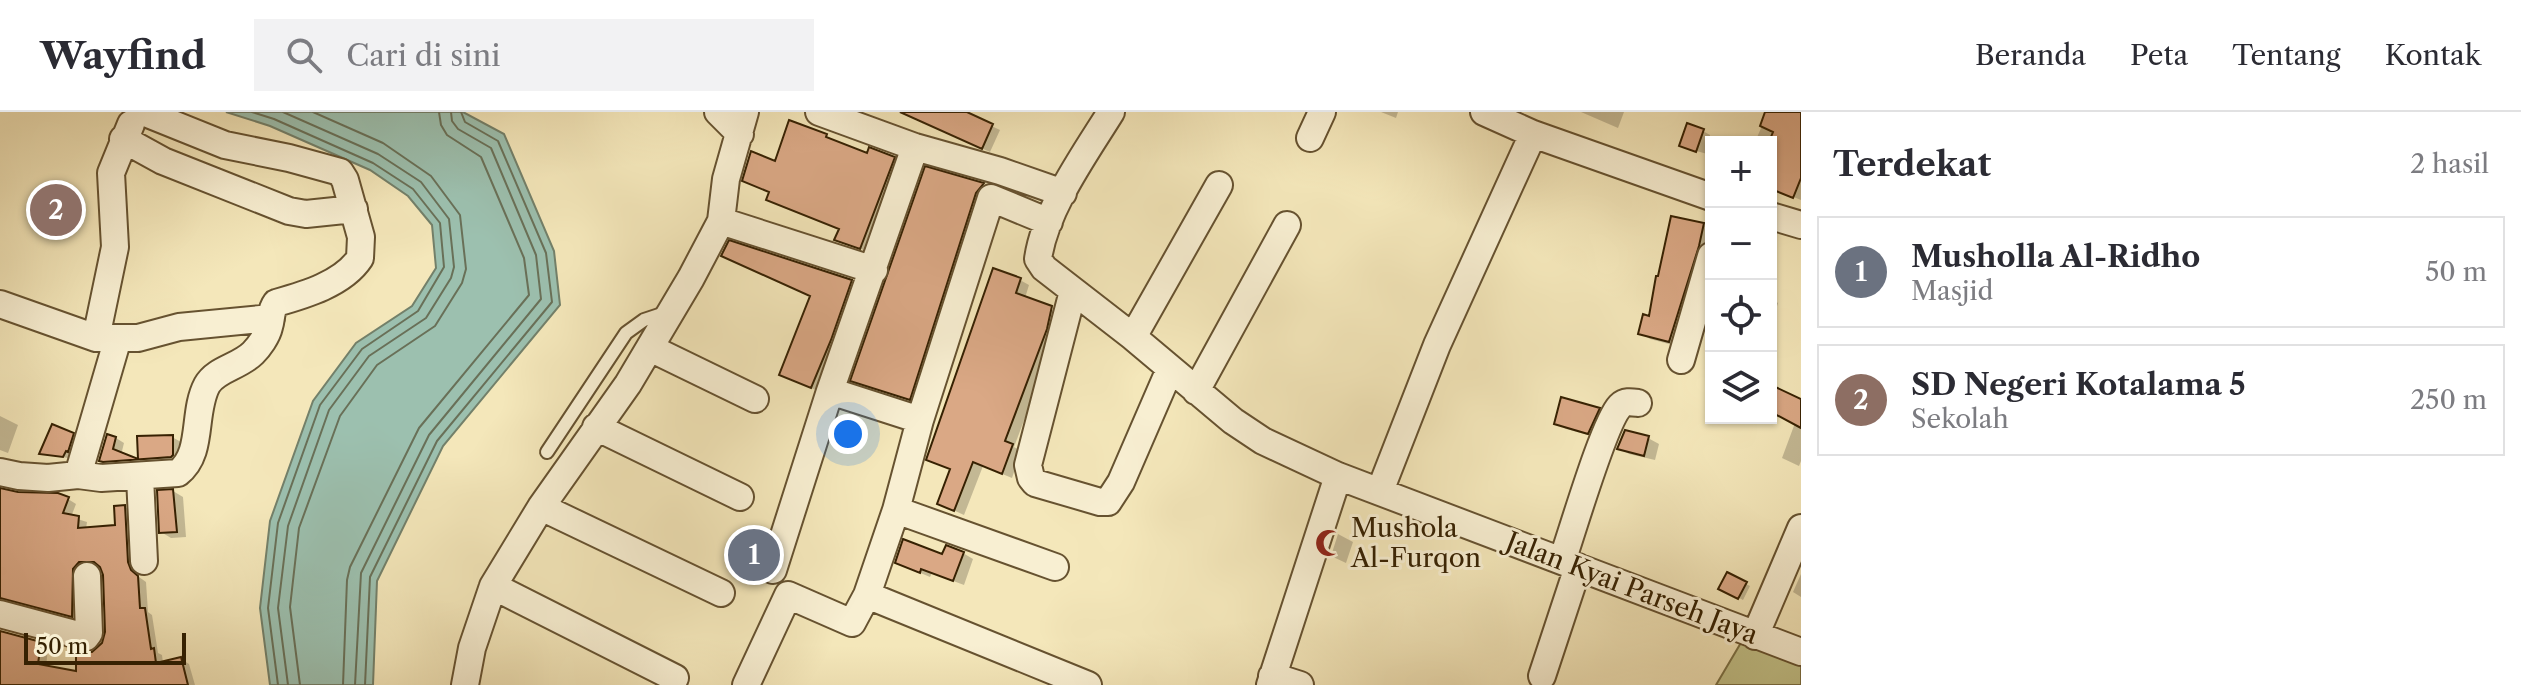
<!DOCTYPE html>
<html lang="id">
<meta charset="utf-8">
<style>
body{margin:0;font-family:"Libre Caslon Text",serif;background:#f2f2f3;color:#2b2b33}
.controls{position:absolute;right:24px;top:24px;display:grid;overflow:hidden;border-radius:0px;box-shadow:0 2px 6px #0004}
.controls button{width:72px;height:72px;display:grid;place-items:center;padding:0;border:0;border-bottom:2px solid #e1e1e2;background:#fff;color:#2b2b33;font:40px sans-serif}
.scale{position:absolute;left:24px;bottom:20px;width:162px;box-sizing:border-box;padding-left:8px;border:4px solid #362102;border-top:0;font-size:22px;line-height:28px;white-space:nowrap;color:#362102;-webkit-text-stroke:6px #f8efd2;paint-order:stroke}
.you{position:absolute;left:848px;top:322px;width:28px;height:28px;margin:-20px;border:6px solid #fff;border-radius:50%;background:#1a73e8;box-shadow:0 0 0 12px #1a73e833}
.badge{display:grid;place-items:center;width:52px;height:52px;border-radius:50%;background:#db2777;color:#fff;font-size:26px;font-weight:700}
.pin{position:absolute;translate:-50% -50%;border:4px solid #fff;box-shadow:0 2px 8px #0006}
.list{margin:0;padding:0;list-style:none}
h2{display:flex;justify-content:space-between;align-items:center;height:104px;margin:0;padding:0 32px;font-size:34px}
h2 small{font-size:26px;font-weight:400;color:#7c7c81}
.list li{display:grid;grid-template-columns:52px 1fr auto;gap:24px;align-items:center;box-sizing:border-box;height:112px;margin:0 16px 16px;padding:0 16px;border:2px solid #e1e1e2;border-radius:0px}
.list b{display:block;font-size:30px;white-space:nowrap}
.list p{margin:0;font-size:26px;white-space:nowrap;color:#7c7c81}
.list em{font-size:26px;font-style:normal;color:#7c7c81}
.icon{flex:none;width:44px;height:44px;fill:none;stroke:currentColor;stroke-width:2;stroke-linecap:round;stroke-linejoin:round}
.map{position:relative;flex:none;width:1801px;height:573px;overflow:hidden}
header{display:flex;align-items:center;gap:48px;box-sizing:border-box;height:112px;padding:0 40px;background:#fff;border-bottom:2px solid #e1e1e2}
header strong{font-size:38px}
nav{display:flex;gap:44px;margin-inline-start:auto;font-size:28px}
.search{width:560px;height:72px;background:#f2f2f3;display:flex;align-items:center;gap:20px;box-sizing:border-box;padding:0 28px;border-radius:0px;color:#7c7c81;font-size:30px}
main{display:flex}
aside{flex:1;background:#fff}
.map>svg:first-child{display:block}
.green{fill:#c3c38a;stroke:#7c7246;stroke-width:2}
.water{fill:#9cc0af;stroke:#73806a;stroke-width:2}
.shadow{fill:#0003}
.lines{fill:none;stroke-linecap:round;stroke-linejoin:round}
.shore{stroke:#697058;stroke-width:2}
.building{fill:#daa885;stroke:#362102;stroke-width:2}
.service-casing{stroke:#665230;stroke-width:16}
.minor-casing{stroke:#665230;stroke-width:30}
.service{stroke:#f8efd2;stroke-width:12}
.minor{stroke:#f8efd2;stroke-width:26}
.labels{text-anchor:middle;stroke-width:6;stroke-linejoin:round;paint-order:stroke}
.poi-label{font-size:26px;fill:#362102;stroke:#f8efd2;text-anchor:start}
.street-label{font-size:26px;fill:#362102;stroke:#f8efd2}
</style>
<header>
<strong>Wayfind</strong>
<div class="search"><svg class="icon" aria-label="search" viewBox="0 0 24 24"><circle cx="10" cy="10" r="6"/><path d="M15 15l6 6"/></svg>Cari di sini</div>
<nav><a>Beranda</a><a>Peta</a><a>Tentang</a><a>Kontak</a></nav>
</header>
<main>
<div class="map">
<svg width="1801" height="573" viewBox="0 0 1801 573">
<rect width="100%" height="100%" fill="#f4e7ba"/>
<filter id="stains"><feTurbulence type="fractalNoise" baseFrequency=".0025" numOctaves="4"/><feColorMatrix values="0 0 0 0 .2 0 0 0 0 .09 0 0 0 0 .02 0 0 0 .5 -.17"/></filter>
<radialGradient id="worn" r=".72"><stop offset=".6" stop-color="#630" stop-opacity="0"/><stop offset="1" stop-color="#630" stop-opacity=".3"/></radialGradient>
<path class="green" d="M1742 529 1801 548V573H1716Z"/>
<path class="water" d="M226 0H463L504 22 554 139 560 193 443 334 377 469 373 573H270L260 496 270 409 313 289 356 231 412 194 436 156 432 113 408 84 370 58 270 14Z"/>
<path class="shadow" d="M899 0H962L1000 18 990 40Z
M1381 0H1398L1396 6Z
M1581 0H1624L1618 16Z
M1768 0H1801V88L1771 76V30H1755Z
M1703 19 1710 23V26L1719 30H1711V43L1689 37Z
M826 24 868 44 894 46 903 52 869 140 837 128 841 117 776 52Z
M926 57 983 73 993 78 920 292 863 274 853 268Z
M1672 106 1711 115V137L1680 235 1650 227 1640 221 1650 206Z
M1020 168 1029 173 1025 186 1061 202 1056 223 1014 335 1021 339 1012 366 983 354 964 403 940 392 952 358 928 347Z
M851 170 861 175 821 280 791 268Z
M1771 186 1778 191 1774 204 1771 203Z
M1771 280 1801 290V349L1799 354 1782 346 1795 311 1771 295Z
M1599 298 1609 303 1599 326 1566 317 1556 311Z
M0 304 18 313 8 341 0 338Z
M73 323 77 326 73 341 71 340 68 346 42 342Z
M172 325 181 330V348L113 354 108 352 140 350 139 326Z
M116 326 124 331 121 343 101 348Z
M1648 326 1659 332 1655 348 1629 342 1619 336Z
M0 378 68 387 76 392 71 405 87 410 86 417 118 415 125 395 133 400 136 456 139 465 146 470 148 500 152 503 158 541 162 543 163 551 181 547 189 552 195 573H0V519L40 531 48 536 46 555 78 562 93 542 104 532 107 522 103 455 97 452 88 454 80 508 14 490 0 493Z
M173 379 183 385 186 425 171 426 161 420Z
M1338 422 1353 430 1346 451 1331 444Z
M763 436 773 442 768 461 752 453Z
M963 441 973 447 964 473 932 461 930 465 897 451Z
M1801 462V485L1793 480Z
M1728 463 1750 474 1743 488 1721 476Z"/>
<g class="lines">
<path class="shore" d="M252 0 274 7 373 51 413 77 440 111 444 155 418 199 362 237 320 293 278 411 268 496 278 573
M283 0 378 42 421 70 449 107 454 155 451 166 426 206 369 244 329 298 288 414 278 496 288 573
M300 573 290 495 299 416 340 304 377 253 435 214 462 171 466 157 460 103 431 64 383 31 313 0
M343 573 347 468 350 455 419 316 529 183 524 146 481 45 447 23 441 13 439 0
M355 573 361 461 429 323 541 187 536 143 491 36 458 17 452 9 451 0
M365 573 370 465 437 329 552 190 546 141 498 29 465 10 461 0"/>
</g>
<path class="building" d="M900 0H967L993 12 982 37Z
M1765 0H1801V66L1793 86 1771 77V25L1773 20 1760 14Z
M789 8 827 22 826 25 867 41 869 35 895 45 860 137 834 128 839 117 766 88 769 80 742 69 751 39 775 49Z
M1687 11 1704 17 1696 40 1679 34Z
M925 54 984 71 976 81 910 288 850 269Z
M1671 104 1704 111 1699 134 1669 230 1638 222 1643 202 1649 204 1656 164H1658Z
M729 128 852 168 831 228 811 276 779 263 810 184 721 144Z
M993 156 1021 166 1016 181 1052 194 1047 217 1005 329 1013 332 1002 362 973 350 954 399 937 392 950 357 926 348Z
M1771 273 1801 287V316L1771 300Z
M1561 285 1600 296 1588 322 1554 312Z
M52 312 74 321 68 340 66 339 63 345 39 342Z
M1625 318 1649 324 1644 344 1617 337Z
M107 322 116 325 113 337 138 347 137 324 173 323V343L171 345 103 350 99 349Z
M0 376 18 380 58 381 69 385 63 401 79 404 78 416 115 413 114 394 125 393 128 450 131 458 138 464 140 496H145L151 537 154 536 156 551 181 545 188 573H0V519L41 530 38 552 76 559V539L92 540 102 531 105 520 103 463 100 455 94 450H79L73 457 72 505 0 486Z
M173 377 177 420 159 421 157 378Z
M744 425 764 434 757 457 739 448Z
M903 427 942 442 946 433 964 440 953 469 921 457 920 461 895 451Z
M1727 460 1747 470 1738 487 1718 477Z"/>
<g class="lines">
<g class="service-casing">
<path id="service" d="M547 340 626 221 644 208 665 201"/>
</g>
<g class="minor-casing">
<path id="minor" d="M718 0 740 22
M745 0 726 67 721 109 874 158
M819 0 915 35 1000 59 1063 81
M1111 0C1085 42 1045 97 1038 147L1044 156 1133 225 1233 309 1263 329 1338 364 1801 540
M1484 0 1533 22 1711 85
M1310 26 1322 0
M123 27 163 49 289 99 306 102 354 97
M1771 104 1801 113
M1049 110 991 86 920 308 896 398 867 483 1088 573
M1073 179 1028 353 1031 366 1035 371 1100 390H1108L1121 370 1170 257
M0 192 96 226H138L179 215 271 206
M1133 225 1219 73
M96 226 115 135 111 61 131 12
M650 236 755 287
M1681 248 1711 144
M830 279 920 308
M1196 279 1287 113
M596 315 740 385
M0 360 19 364 48 366 78 363 101 366 178 361C204 341 192 301 207 273 216 257 239 255 253 241 259 235 267 224 269 215 272 206 270 199 276 191 304 183 343 172 360 146L361 125 345 68 340 60 289 46 225 33 143 0
M78 363 118 226
M140 365 144 449
M1380 379 1437 233 1533 22
M541 395 721 481
M896 398 1055 455
M1562 449C1572 421 1604 310 1620 294 1625 289 1631 290 1638 291
M773 458 830 279 915 35
M493 474 675 566
M0 502 86 525 89 521 87 464
M1755 524 1801 416
M1272 564 1300 573
M1542 564 1578 455
M465 573 472 536 493 474 541 395 628 272 691 166 721 109
M746 573 788 483 852 511 867 483
M1270 573 1338 364"/>
</g>
<use href="#service" class="service"/>
<use href="#minor" class="minor"/>
</g>
<defs>
<g id="mosque-bare" transform="scale(2.16)"><path d="M3.5-4.9A6 6 0 1 0 3.5 4.9A5 5 0 1 1 3.5-4.9Z" fill="#8f2418" stroke="#f8efd2" stroke-width="2.5" paint-order="stroke"/></g>
</defs>
<g fill-rule="evenodd">
<use href="#mosque-bare" x="1329" y="431"/>
</g>
<g class="labels">
<g class="poi-label">
<text x="1351" y="425">Mushola<tspan x="1351" dy="30">Al-Furqon</tspan></text>
</g>
<g class="street-label">
<text transform="translate(1632 476) rotate(21)" y="9">Jalan Kyai Parseh Jaya</text>
</g>
</g>
<rect width="100%" height="100%" filter="url(#stains)"/>
<rect width="100%" height="100%" fill="url(#worn)"/>
</svg>
<div class="controls">
<button>+</button>
<button>−</button>
<button><svg class="icon" aria-label="locate" viewBox="0 0 24 24"><circle cx="12" cy="12" r="6"/><path d="M12 2v4M12 18v4M2 12h4M18 12h4"/></svg></button>
<button><svg class="icon" aria-label="layers" viewBox="0 0 24 24"><path d="M12 4l9 5-9 5-9-5zM3 14l9 5 9-5"/></svg></button>
</div>
<div class="scale">50 m</div>
<div class="you"></div>
<div class="pin badge" style="left:754px;top:443px;background:#6b7280">1</div>
<div class="pin badge" style="left:56px;top:98px;background:#8d6e63">2</div>
</div>
<aside>
<h2>Terdekat<small>2 hasil</small></h2>
<ul class="list">
<li><span class="badge" style="background:#6b7280">1</span><div><b>Musholla Al-Ridho</b><p>Masjid</p></div><em>50 m</em></li>
<li><span class="badge" style="background:#8d6e63">2</span><div><b>SD Negeri Kotalama 5</b><p>Sekolah</p></div><em>250 m</em></li>
</ul>
</aside>
</main>
